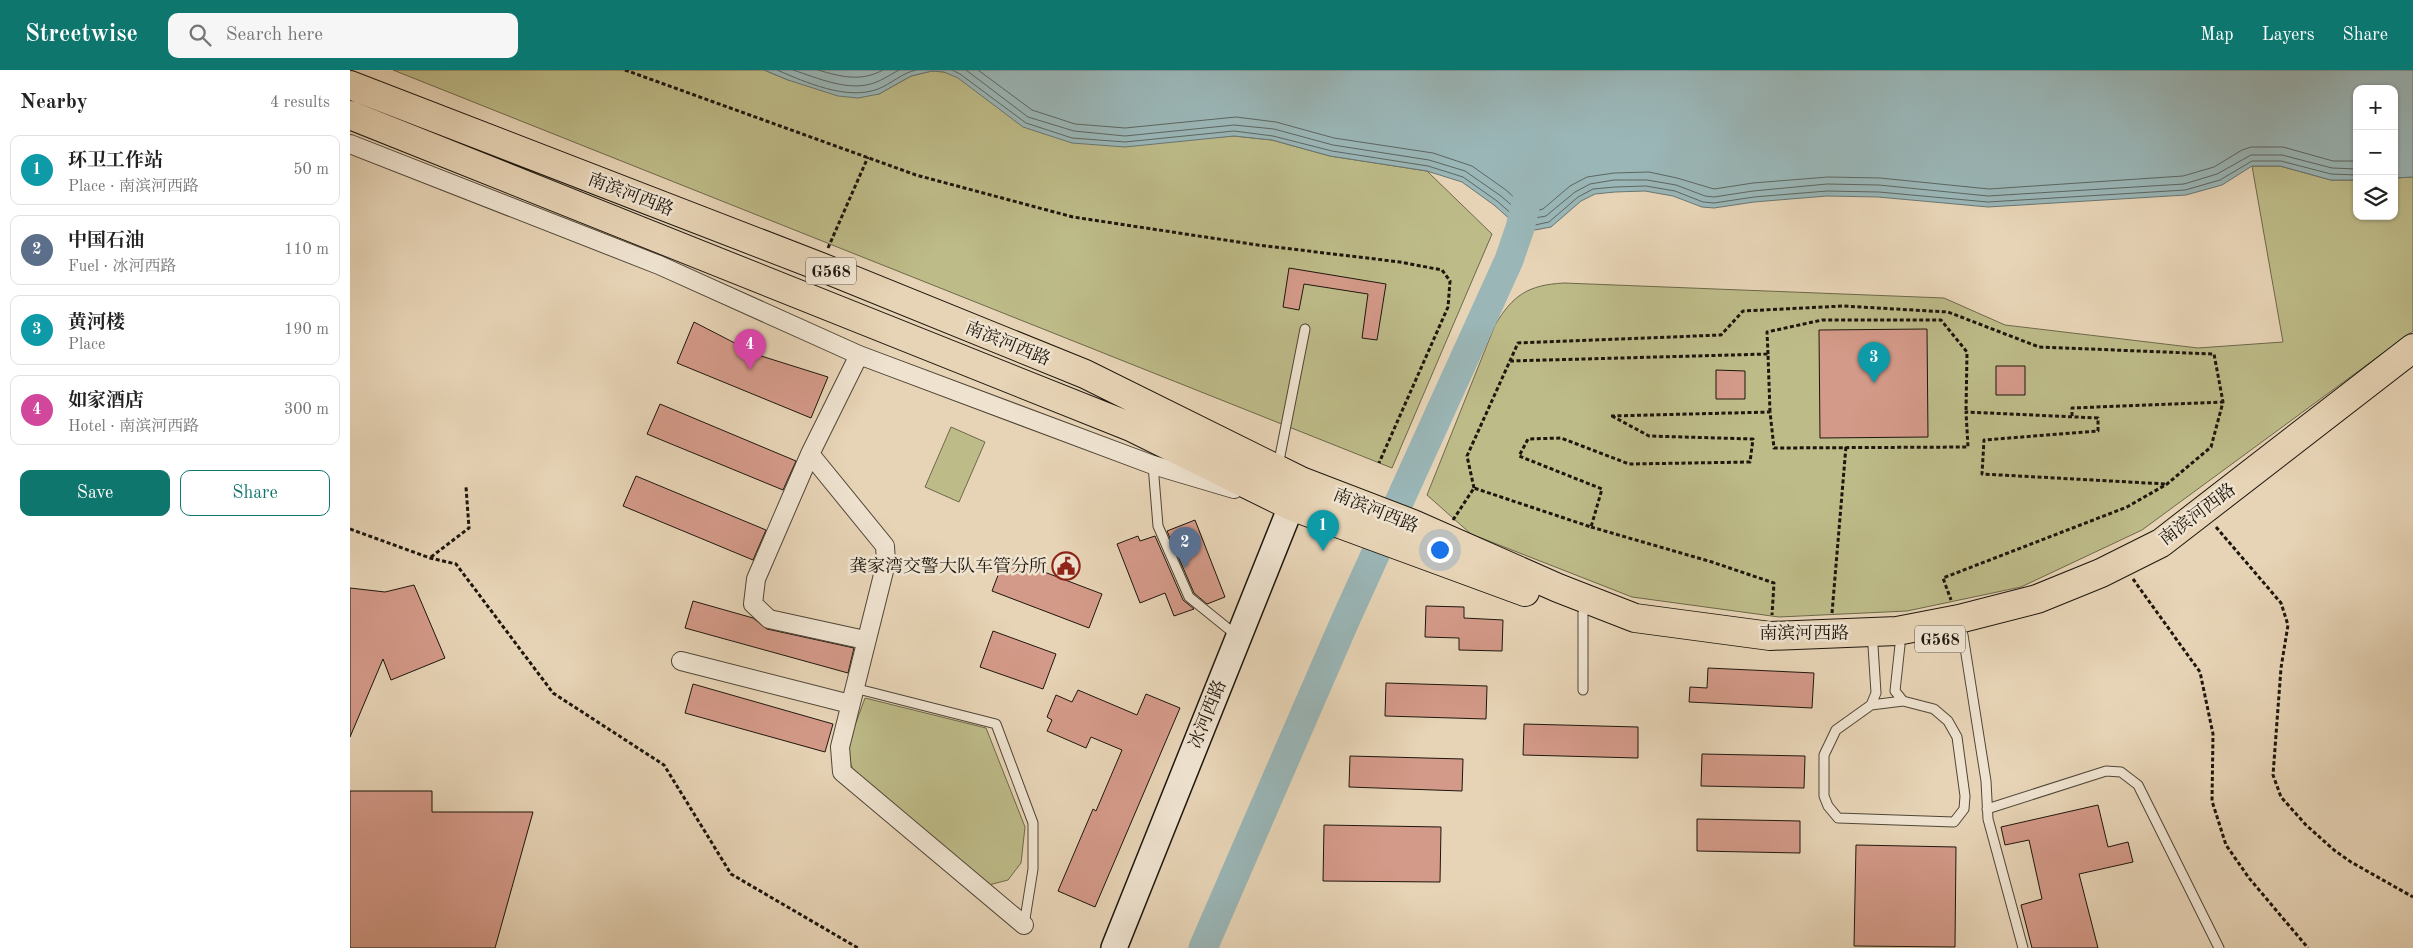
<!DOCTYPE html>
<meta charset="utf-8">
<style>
body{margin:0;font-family:"Old Standard TT","Noto Serif SC",serif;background:#f6f6f6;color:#222}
.controls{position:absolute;right:15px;top:15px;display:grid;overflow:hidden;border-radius:10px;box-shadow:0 1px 4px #0004}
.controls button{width:45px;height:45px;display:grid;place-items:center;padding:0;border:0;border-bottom:1px solid #e0e0e0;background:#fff;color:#222;font:25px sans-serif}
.you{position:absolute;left:1089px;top:479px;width:18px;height:18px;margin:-12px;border:4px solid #fff;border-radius:50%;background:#1a73e8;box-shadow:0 0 0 8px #1a73e833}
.badge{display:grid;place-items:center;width:32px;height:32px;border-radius:50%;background:#0f766e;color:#fff;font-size:16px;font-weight:700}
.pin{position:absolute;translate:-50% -41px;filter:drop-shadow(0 1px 2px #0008)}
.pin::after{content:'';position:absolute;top:26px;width:18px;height:15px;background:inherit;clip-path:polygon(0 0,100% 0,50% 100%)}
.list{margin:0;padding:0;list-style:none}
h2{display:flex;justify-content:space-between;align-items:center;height:65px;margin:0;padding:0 20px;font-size:21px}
h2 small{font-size:16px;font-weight:400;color:#767676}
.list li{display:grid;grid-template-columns:32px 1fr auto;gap:15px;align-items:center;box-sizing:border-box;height:70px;margin:0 10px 10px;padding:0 10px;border:1px solid #e0e0e0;border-radius:10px}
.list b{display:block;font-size:19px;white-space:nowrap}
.list p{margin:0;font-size:16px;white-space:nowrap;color:#767676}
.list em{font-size:16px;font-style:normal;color:#767676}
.actions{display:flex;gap:10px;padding:15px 20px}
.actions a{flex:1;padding:11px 0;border:1px solid #0f766e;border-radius:10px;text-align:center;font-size:18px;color:#0f766e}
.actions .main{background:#0f766e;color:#fff}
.icon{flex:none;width:28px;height:28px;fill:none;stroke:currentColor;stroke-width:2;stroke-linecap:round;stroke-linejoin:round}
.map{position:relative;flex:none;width:2063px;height:878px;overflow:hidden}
header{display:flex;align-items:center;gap:30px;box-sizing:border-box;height:70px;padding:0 25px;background:#0f766e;color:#fff}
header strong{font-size:24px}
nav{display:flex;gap:28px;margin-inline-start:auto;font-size:18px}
.search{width:350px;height:45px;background:#f6f6f6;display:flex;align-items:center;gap:12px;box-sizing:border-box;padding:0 18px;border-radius:10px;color:#767676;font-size:19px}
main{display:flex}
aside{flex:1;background:#fff}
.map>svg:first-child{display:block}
.green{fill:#bdbb88;stroke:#6d684a}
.water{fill:#9ab6b7;stroke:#687673}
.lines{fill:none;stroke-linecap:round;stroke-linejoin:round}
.shore{stroke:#5c6662;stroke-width:1}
.river{stroke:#9ab6b7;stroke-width:29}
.building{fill:#d49a89;stroke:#1d160d}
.service-casing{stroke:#504637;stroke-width:11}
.minor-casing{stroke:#504637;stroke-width:20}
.secondary-casing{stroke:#1d160d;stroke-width:28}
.trunk-casing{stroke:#1d160d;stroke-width:30}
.path{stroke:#1d160d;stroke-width:3;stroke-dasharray:4 2.5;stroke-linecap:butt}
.service{stroke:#efe3d0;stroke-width:9}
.minor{stroke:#efe3d0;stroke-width:18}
.secondary{stroke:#efe3d0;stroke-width:25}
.trunk{stroke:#e7d4b6;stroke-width:28}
.labels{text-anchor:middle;stroke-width:5;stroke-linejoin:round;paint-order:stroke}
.shield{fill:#efe3d0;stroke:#5c5448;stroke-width:1}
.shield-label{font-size:16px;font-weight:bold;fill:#1d160d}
.street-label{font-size:18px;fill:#1d160d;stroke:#efe3d0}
.poi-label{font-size:18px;fill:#1d160d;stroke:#efe3d0;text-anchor:end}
</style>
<header>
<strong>Streetwise</strong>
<div class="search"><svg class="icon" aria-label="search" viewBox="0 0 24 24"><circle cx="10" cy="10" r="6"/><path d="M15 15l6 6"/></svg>Search here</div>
<nav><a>Map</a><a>Layers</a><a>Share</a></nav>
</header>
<main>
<aside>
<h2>Nearby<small>4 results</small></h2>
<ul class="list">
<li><span class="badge" style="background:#0f9aa8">1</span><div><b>环卫工作站</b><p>Place · 南滨河西路</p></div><em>50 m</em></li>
<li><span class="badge" style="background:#5c6f8a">2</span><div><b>中国石油</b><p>Fuel · 冰河西路</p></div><em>110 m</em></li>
<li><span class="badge" style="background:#0f9aa8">3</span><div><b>黄河楼</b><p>Place</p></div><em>190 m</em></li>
<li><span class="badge" style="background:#d1479c">4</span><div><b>如家酒店</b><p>Hotel · 南滨河西路</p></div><em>300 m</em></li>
</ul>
<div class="actions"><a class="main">Save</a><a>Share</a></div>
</aside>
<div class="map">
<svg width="2063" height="878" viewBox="0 0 2063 878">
<rect width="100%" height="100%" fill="#e7d4b6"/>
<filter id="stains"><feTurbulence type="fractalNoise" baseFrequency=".004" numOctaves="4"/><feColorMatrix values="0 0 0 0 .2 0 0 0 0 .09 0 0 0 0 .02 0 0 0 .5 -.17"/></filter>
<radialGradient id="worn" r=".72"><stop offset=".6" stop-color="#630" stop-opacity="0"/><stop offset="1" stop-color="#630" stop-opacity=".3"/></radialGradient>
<path class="green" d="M43 0H414L438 10 529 24 561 6 582 1 594 2 844 69 884 66 922 70 980 86 1077 101 1142 164 1042 398Z
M1902 96H1930L1981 110H2007V146H2044V108L2063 107V261L1792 460 1671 517 1557 541 1429 547 1282 527 1121 464 1077 425 1145 255C1163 225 1178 215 1214 213L1594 228 1655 255 1848 278 1933 272Z
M601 357 635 372 609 432 575 417Z
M515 628 636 658 675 757 671 793 658 810 635 816 503 700 496 680Z"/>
<path class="water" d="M414 0H2063V107L2044 108V19H2007V110H1981L1930 96H1902L1872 115 1836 125 1638 137 1528 127 1477 126 1404 132 1364 138 1352 137 1323 126 1295 121 1265 122 1245 124 1231 131 1201 157 1185 160 1170 158 1144 135 1112 112 1077 101 980 86 922 70 884 66 775 77 722 73 673 57 608 8 594 2 582 1 561 6 529 24 508 28 488 26 438 10Z"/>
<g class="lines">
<path class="shore" d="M427 0C455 12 497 31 528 19 541 14 552 3 566 0
M443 0C468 8 498 22 524 13 533 10 541 4 549 0
M468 0C492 7 511 12 533 0
M602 0 610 4 676 53 722 68 775 72 884 61 923 66 982 81 1078 96 1113 107 1147 131 1172 153 1185 155 1199 152 1228 127 1243 119 1265 117 1296 116 1325 121 1353 132 1364 133 1404 127 1477 121 1529 122 1638 132 1835 120 1870 110 1902 91H1931L1981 104 2007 105
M616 0 678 47 724 61 775 66 884 55 924 59 983 75 1079 90 1115 101 1151 126 1175 147 1185 148 1196 146 1225 122 1240 114 1264 110H1297L1326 115 1355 126 1364 127 1403 121 1477 114 1529 115 1638 126 1834 114 1867 104 1901 85H1932L1982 98 2007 99
M628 0 682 40 725 54 775 58 886 47 926 52 984 68 1083 83 1122 96 1156 120 1178 140 1185 141 1193 139 1220 116 1237 107 1264 103 1299 102 1327 108 1364 119 1403 113 1478 107 1530 108 1639 119 1833 106 1864 97 1892 80 1901 77H1933L1983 91H2007"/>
<path class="river" d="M853 878 995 551 1159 190 1170 158 1179 120"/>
</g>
<path class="building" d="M939 198 1036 214 1027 270 1012 268 1018 224 954 214 949 240 933 237Z
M344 252 408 285 478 307 461 348 327 293Z
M1577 259 1578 367 1470 368 1469 260Z
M1646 296H1675V325H1646Z
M1366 300 1395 301V329H1366Z
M310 334 446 391 433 420 297 364Z
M286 406 416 460 403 490 273 436Z
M845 450 875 527 857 534 844 523 817 461Z
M788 466 790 471 805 466 833 530 844 539 824 546 815 523 790 533 767 474Z
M655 487 752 524 739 558 642 521Z
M64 515 95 588 41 610 33 589 0 667V518L35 522Z
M343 531 403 548 417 559 504 578 498 603 335 558Z
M1076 536 1114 537V548L1153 550 1152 581 1109 580V568L1075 567Z
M643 561 706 584 693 619 630 597Z
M1358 598 1464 603 1462 638 1339 632 1340 617 1357 618Z
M1036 613 1137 616 1136 649 1035 646Z
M343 614 483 654 475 682 335 643Z
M728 620 787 645 796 624 830 638 745 837 708 821 743 739 746 741 772 680 741 667 736 678 697 661 702 650 697 647 706 625 722 632Z
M1174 654 1288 657V688L1173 685Z
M1352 684 1455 686 1454 718 1351 716Z
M1000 686 1113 689 1112 721 999 717Z
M0 721H82V742H183L145 878H0Z
M1748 735 1758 777 1778 772 1783 792 1729 804 1748 878H1682L1671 835 1692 829 1679 770 1655 775 1651 757Z
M1347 749 1450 751V783L1347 781Z
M974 755 1091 757 1090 812 973 811Z
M1506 775 1606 777 1605 877 1504 876Z"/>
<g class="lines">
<g class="service-casing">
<path id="service" d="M803 395 808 456 839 527 886 565
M928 396 955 259
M1233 543V620
M1613 565 1636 711 1638 749 1673 878
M1523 576 1526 623 1521 635 1486 660 1474 685V726L1478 736 1488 748 1604 752 1614 739 1615 726 1607 667 1598 651 1584 639 1553 631 1545 621 1550 575
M504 618 646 654 683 753V799L674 855
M1521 635 1553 631
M1637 739 1756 701 1771 702 1788 715 1869 878"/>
</g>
<g class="minor-casing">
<path id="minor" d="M0 74 309 195 509 285 803 395 884 419
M509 285 460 384 406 509 403 534 419 549 515 570
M460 384 535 476 536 493 490 677 492 702 674 855
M331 591 500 634"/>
</g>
<g class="secondary-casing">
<path id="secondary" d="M764 878 948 419"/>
</g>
<g class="trunk-casing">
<path id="trunk" d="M0 15 471 197 735 304 951 411 1063 454 1208 518 1285 548 1420 566 1547 561 1609 549 1687 529 1751 503 1811 473 2063 278
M0 45 781 357 941 436 1175 522"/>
</g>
<path class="path" d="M275 0 566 105 723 147 908 175 1050 192 1092 200 1100 211 1098 237 1029 393
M478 178 518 87
M1418 284 1417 262 1472 250H1591L1617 282 1616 342
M1160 291 1418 284 1420 342
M1261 346 1420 342 1424 378 1618 377 1616 342 1748 348V361L1634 370 1632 404 1816 414
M1722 346V338L1873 332
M1124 418 1117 386 1168 273 1371 265 1393 241 1493 236 1598 242 1689 277 1864 284 1873 332 1861 377 1817 414 1777 437 1593 508 1601 530
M1103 450 1124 418 1241 457 1252 419 1169 386 1178 369 1211 368 1279 394 1400 392 1403 369 1299 366 1262 346
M1241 457 1362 492 1424 513 1422 545
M1866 457 1931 533 1938 555 1931 598 1923 705 1931 727 1956 755 1984 780 2001 792 2063 827
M0 459 80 488 106 494 203 623 314 695 381 804 508 878
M81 487 119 458 116 417
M1783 509 1850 602 1863 664 1862 731 1876 775 1899 808 1958 878
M1482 543 1496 376"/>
<use href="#service" class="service"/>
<use href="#minor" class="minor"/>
<use href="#secondary" class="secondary"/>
<use href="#trunk" class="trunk"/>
</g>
<defs>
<g id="civic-ring" transform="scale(1.4375)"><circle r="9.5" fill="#efe3d0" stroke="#8f2418" stroke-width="1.5"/><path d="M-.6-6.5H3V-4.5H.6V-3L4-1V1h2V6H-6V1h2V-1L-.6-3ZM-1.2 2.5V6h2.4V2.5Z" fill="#8f2418"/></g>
</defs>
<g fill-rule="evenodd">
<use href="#civic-ring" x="716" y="496"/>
</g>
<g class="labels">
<g class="shield">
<rect x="456" y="187.5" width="50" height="27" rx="4"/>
<rect x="1565" y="555.5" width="50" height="27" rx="4"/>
</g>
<g class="shield-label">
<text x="481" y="207">G568</text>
<text x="1590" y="575">G568</text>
</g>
<g class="street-label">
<text transform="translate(281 124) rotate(21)" y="6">南滨河西路</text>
<text transform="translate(658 273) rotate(22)" y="6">南滨河西路</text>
<text transform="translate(1026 440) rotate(22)" y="6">南滨河西路</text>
<text transform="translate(1847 444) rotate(-37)" y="6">南滨河西路</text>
<text x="1454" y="569">南滨河西路</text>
<text transform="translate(857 644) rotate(-68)" y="6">冰河西路</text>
</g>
<g class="poi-label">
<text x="697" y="502">龚家湾交警大队车管分所</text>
</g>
</g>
<rect width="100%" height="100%" filter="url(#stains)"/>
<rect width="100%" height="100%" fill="url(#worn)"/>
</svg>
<div class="controls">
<button>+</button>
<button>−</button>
<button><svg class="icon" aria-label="layers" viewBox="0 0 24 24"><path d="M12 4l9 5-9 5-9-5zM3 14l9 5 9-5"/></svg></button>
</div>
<div class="you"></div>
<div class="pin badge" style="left:973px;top:481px;background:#0f9aa8">1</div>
<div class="pin badge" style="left:835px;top:498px;background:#5c6f8a">2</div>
<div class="pin badge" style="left:1524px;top:313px;background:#0f9aa8">3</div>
<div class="pin badge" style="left:400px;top:300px;background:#d1479c">4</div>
</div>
</main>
